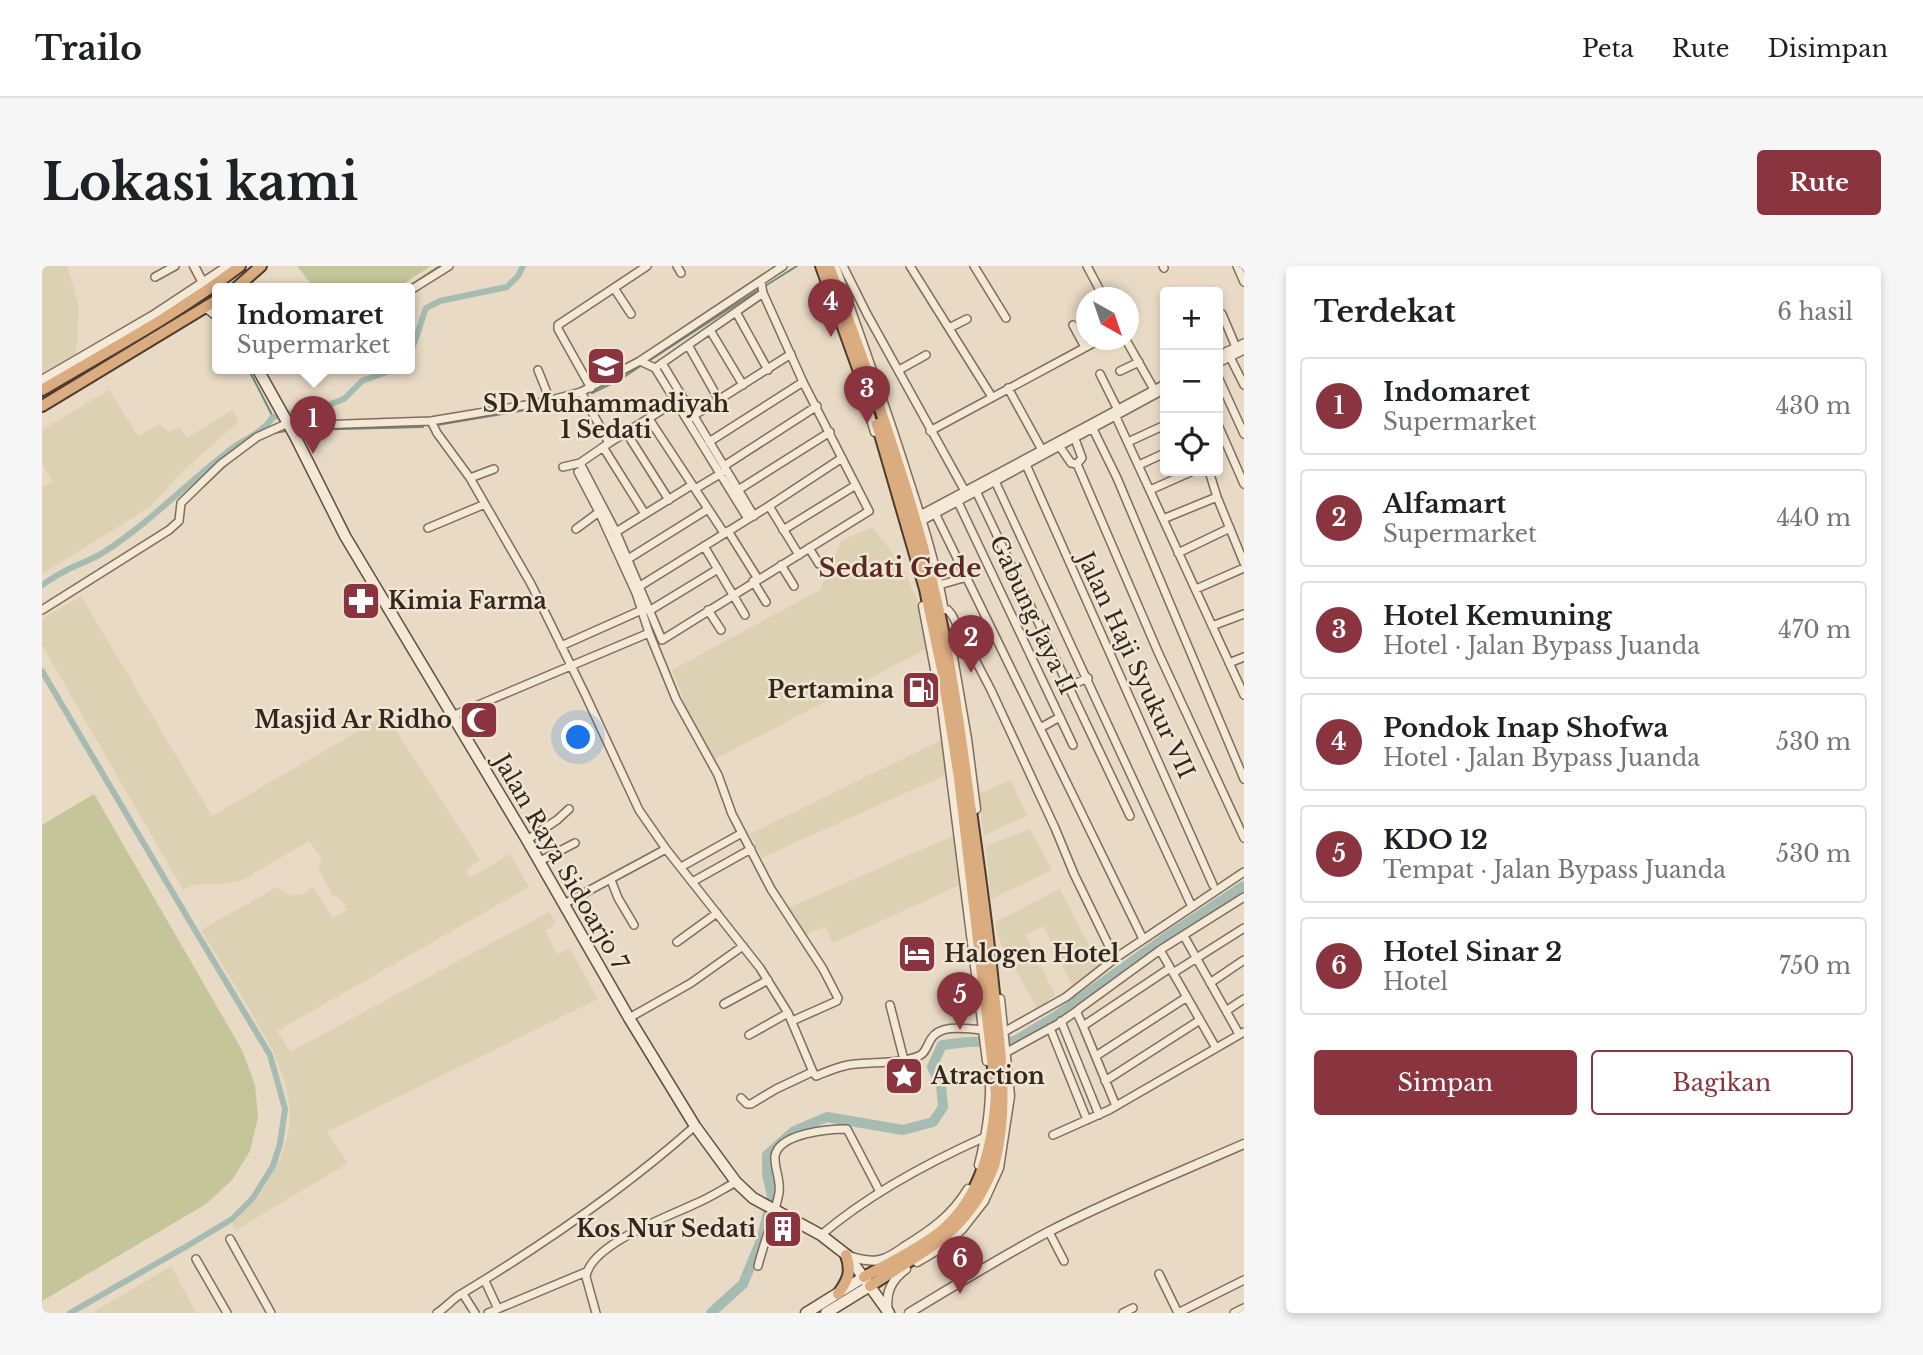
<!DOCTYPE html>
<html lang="id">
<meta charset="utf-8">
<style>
body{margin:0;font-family:"Libre Baskerville",serif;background:#f6f6f6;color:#202124}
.controls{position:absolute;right:21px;top:21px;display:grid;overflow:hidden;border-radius:7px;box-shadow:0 4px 10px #0003}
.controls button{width:63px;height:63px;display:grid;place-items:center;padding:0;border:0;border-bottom:2px solid #e0e0e0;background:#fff;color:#202124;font:35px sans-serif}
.compass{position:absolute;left:1034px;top:21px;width:63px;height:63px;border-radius:50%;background:#fff;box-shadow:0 4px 10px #0003;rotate:140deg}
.you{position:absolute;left:537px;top:472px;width:24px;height:24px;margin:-18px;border:5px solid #fff;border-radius:50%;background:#1a73e8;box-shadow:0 0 0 10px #1a73e833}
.badge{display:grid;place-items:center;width:46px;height:46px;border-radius:50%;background:#89343f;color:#fff;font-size:23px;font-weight:700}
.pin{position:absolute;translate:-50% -58px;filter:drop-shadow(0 2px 4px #0008)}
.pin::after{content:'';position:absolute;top:37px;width:24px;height:21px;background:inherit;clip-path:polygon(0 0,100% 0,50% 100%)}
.popup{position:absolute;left:170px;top:17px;width:203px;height:91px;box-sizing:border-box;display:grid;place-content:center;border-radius:7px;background:#fff;filter:drop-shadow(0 2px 5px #0005);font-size:23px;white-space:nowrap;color:#757577}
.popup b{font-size:26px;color:#202124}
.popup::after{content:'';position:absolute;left:50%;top:100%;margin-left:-14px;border:14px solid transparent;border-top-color:#fff}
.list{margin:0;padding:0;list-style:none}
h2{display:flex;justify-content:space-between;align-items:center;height:91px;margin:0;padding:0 28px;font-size:30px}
h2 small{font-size:23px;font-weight:400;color:#757577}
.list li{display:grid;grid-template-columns:46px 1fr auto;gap:21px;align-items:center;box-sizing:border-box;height:98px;margin:0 14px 14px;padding:0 14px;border:2px solid #e0e0e0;border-radius:7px}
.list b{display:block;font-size:26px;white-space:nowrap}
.list p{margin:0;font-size:23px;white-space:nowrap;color:#757577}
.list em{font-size:23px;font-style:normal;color:#757577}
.actions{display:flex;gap:14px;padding:21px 28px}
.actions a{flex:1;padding:16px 0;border:2px solid #89343f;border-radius:7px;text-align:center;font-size:24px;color:#89343f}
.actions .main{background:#89343f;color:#fff}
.icon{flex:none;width:38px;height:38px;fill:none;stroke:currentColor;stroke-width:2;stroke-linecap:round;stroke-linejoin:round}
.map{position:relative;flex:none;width:1202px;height:1047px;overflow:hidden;border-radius:7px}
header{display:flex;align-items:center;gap:42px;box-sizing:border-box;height:98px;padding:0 35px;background:#fff;border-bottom:2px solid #e0e0e0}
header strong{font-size:33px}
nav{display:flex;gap:38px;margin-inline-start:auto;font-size:24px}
.intro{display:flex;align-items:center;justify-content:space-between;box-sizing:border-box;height:168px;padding:0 42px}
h1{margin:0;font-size:49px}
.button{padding:18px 32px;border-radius:7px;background:#89343f;color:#fff;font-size:24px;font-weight:700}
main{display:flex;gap:42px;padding:0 42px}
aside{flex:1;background:#fff;border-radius:7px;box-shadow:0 4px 10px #0003}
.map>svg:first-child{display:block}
.farmland{fill:#ddd1b3}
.green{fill:#c5c59a}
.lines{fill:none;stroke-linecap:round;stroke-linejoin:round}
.stream{stroke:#6e897f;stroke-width:2}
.canal{stroke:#a6bcb3;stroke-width:6}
.river{stroke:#a6bcb3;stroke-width:10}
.minor-casing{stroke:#816c5d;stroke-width:10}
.tertiary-casing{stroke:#816c5d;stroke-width:11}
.secondary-casing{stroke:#634e40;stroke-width:13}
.trunk-casing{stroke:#4f3c31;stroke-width:14}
.minor{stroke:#f4e8d7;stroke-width:7}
.tertiary{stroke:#f4e8d7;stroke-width:8}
.secondary{stroke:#f4e8d7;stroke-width:10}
.trunk{stroke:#daac80;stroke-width:10}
.labels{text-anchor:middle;stroke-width:5;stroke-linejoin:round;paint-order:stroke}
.poi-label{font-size:23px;font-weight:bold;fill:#33271f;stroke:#f1e5d4;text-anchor:start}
.street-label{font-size:23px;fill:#33271f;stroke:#f1e5d4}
.quarter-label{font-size:26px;font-weight:bold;fill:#5b2924;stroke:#f1e5d4}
</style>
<header>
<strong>Trailo</strong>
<nav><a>Peta</a><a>Rute</a><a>Disimpan</a></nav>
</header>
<div class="intro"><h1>Lokasi kami</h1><a class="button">Rute</a></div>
<main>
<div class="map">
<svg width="1202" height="1047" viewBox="0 0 1202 1047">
<rect width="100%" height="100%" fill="#e8dac5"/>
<path class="farmland" d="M0 0H25L37 40 34 91 0 111Z
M67 124 96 170 118 158 127 166 138 161 145 172 190 144 197 155 139 207 108 241 0 308V222L11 215 0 198V164Z
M831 261 860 300 879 343 888 381 673 493 650 456 630 404 778 324 800 274Z
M39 330 170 550 344 449 438 594 424 604 428 612 468 588 487 621 235 765 248 786 507 646 514 657 503 665 515 688 528 683 556 733 285 866 306 897 194 964 190 958 218 929 238 893 245 872 248 855 247 837 243 815 232 787 208 744 159 664 235 621 250 630 261 628 271 620 291 652 305 644 300 635 293 629 291 631 276 601 280 593 267 575 199 615 176 618 151 619 141 624 0 379V353Z
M901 473 906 508 719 592 708 568Z
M969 514 985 550 942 569 936 528Z
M988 563 1010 604 949 633 944 580Z
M915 568 920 618 791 677 783 660 762 669 746 642Z
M1018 623 1058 701 1032 723 1001 660 984 669 1013 729 996 744 958 676 953 656Z
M129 1000 154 1047H50Z"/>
<path class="green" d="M255 0H389L355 22H272Z
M52 528 200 784 213 819 216 851 208 885 190 914 164 938 0 1035V559Z"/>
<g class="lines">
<path class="stream" d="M723 20 755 0
M364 22 398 0
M605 96 718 23
M211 105 209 108 231 151
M550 127 579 113 600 99
M395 159 513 139 536 132
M256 164 381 161
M232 167 244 165
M151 214 155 218
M163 219 184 199"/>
<path class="canal" d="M367 88C375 74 378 58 384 42L398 35 465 21 476 10 481 0
M0 319C8 314 15 309 23 305 36 298 50 294 62 286 106 258 143 219 184 187 199 174 220 168 231 151L281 141 302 133 320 115 356 102
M0 405 144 649 228 789 243 843 238 878 231 900 211 932 190 953 145 980 28 1047"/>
<path class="river" d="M669 1047 701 1018 720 972 730 930 725 908V889L752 865 785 851 861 864 891 856 901 841 899 820 890 801 900 779 926 776 973 775 1014 750 1127 669 1202 620"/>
<g class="minor-casing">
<path id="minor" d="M635 0 639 7
M801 0 825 48 924 227
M868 0 950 131
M932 0 964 52
M1045 0 1062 32
M1121 0 1122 2
M1195 0 1202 16
M113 11 133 0
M572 22 589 48
M367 25 407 0
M694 46 726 104
M1180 48 1194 81
M1031 59 1043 81
M907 62 925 53
M668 64 701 119
M1084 74 1114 127
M646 79 677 134
M1185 85 1202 119
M1176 90 1202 77
M598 95 613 102 706 253
M620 97 712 250
M1176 97 1202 84
M616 100 721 27
M496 104 508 134
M857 104 884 89
M1078 105 1097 96
M1058 108 1076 144
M1176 111 1202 168
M549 122 516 63V59L605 0
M966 122 1000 184
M539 126 567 177
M1074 151 1202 429
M648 152 749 88
M607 153 682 267
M389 155 395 167 428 212 489 318 543 428 597 544 624 583 718 702 746 747 771 806
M1176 159 1202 218
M247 160 389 155 502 136 539 126 598 95 741 0
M1051 163 1075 212 1202 513
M888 165 1057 74
M584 166 627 234
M667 176 761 116
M1086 176 1123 159
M561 181 603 248
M1018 181 1029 197 1035 198 1040 192 1033 173
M982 194 1171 619
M538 197 574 266 620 374 827 245 761 116 721 27 719 15
M1035 198 1116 386 1202 572
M1097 199 1123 187
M682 200 775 140
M521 201 538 197 567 177 636 134
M1167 205 1175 231 1202 297
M536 206 557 246
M428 212 452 203
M953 215 1150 641
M653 223 683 205
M696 224 788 166
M1108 224 1151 205
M934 225 1088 550
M916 236 1031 479
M727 240 757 289
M893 247 1101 673
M878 249 1123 118
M1121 253 1175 231
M876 257 1123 123
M386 262 443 238
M534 263 557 246 594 327 607 367 634 433 676 509 690 548 729 623 781 703 796 732 795 735 750 755
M741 264 814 219
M686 265 716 313
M574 266 650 219
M662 280 703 349
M767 282 777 298
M1136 287 1188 262
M586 293 666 243
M739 299 752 320
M711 315 724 336
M897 319 925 311
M598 320 727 240 800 192
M1154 323 1202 302
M901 343 906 344 910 349 949 424 1013 562 1032 608 1067 680 1075 691
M0 344 127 264 137 255 139 237 179 198 215 171 246 157
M666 344 679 364
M607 345 676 303
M1170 360 1202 348
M519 380 602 343
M1187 397 1202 391
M1025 421 1046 412
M410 450C476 422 542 395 607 367
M998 462 1018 451
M485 574 515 554 527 543
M498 595 533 577
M639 601 700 567
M569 614 576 632 592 659
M650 616 709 583
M522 638 624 583
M1142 670 1197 768
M635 676 675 647
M1118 684 1174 782
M1131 707 1202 662
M1168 717 1202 694
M682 738 726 714
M848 739 862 794
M1184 745 1202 733
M587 752 649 717 701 680
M1019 755 1057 849
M1041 760 1035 747 1037 743 1118 684 1202 631
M1008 762 1045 854
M962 766 1024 731 1075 691 1202 606
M707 769 746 747
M965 786 1016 758 1036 744
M1054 790 1145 731
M1063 815 1158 754
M699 832 705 838H709L734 823 768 807 771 806 774 810C784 806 795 801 806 799 829 795 854 799 877 790 884 787 885 779 889 773 899 757 925 763 941 764
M1074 840 1041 760 1128 702
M1011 869 1067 844 1202 766
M1007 966 1022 995
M779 969C827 928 885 897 943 871
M188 973 229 1047
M154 993 185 1047
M716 1000C722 976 732 952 737 927 739 914 732 902 733 890 737 867 787 863 805 863L838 926
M1117 1008 1136 1047
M443 1015 456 1043
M421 1028 433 1047
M395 1047C403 1042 409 1035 416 1030 499 980 580 925 653 860
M446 1047 544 1006
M554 1047 544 1011C548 978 628 950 655 937 669 931 681 923 694 916
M1081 1047 1091 1042
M1136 1047 1202 1014
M1192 1047 1202 1042"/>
</g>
<g class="tertiary-casing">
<path id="tertiary" d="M152 0 161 17
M793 0C818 70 843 139 865 209 879 252 893 295 901 340
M0 114 110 50 186 0
M822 131 833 166
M881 340 900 440 945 795
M909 380 925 473 934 543
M937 899C944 871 949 843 948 815
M806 990C817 993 828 996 838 994 847 992 855 986 862 981 888 965 910 950 926 923
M875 996 902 980 920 963 942 935 957 902 968 830 958 733
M846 1045C843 1027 849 1014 864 1003
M867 1047C913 1019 959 991 1006 966 1070 933 1136 907 1202 878"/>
</g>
<g class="secondary-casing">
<path id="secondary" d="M165 41 175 49
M215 102 253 170 303 270 485 574 587 752 653 860 694 916 711 932 779 969 806 990 847 1047
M764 1047 822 1011
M784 1047 828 1020"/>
</g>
<g class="trunk-casing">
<path id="trunk" d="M779 0 828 136
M787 0C825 104 863 208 890 315 908 388 918 463 928 538 936 595 944 651 950 708 955 760 964 811 959 862 957 875 956 888 952 900 926 968 884 983 828 1020
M194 22 219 0
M0 124C67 84 136 48 198 0
M0 140 175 34
M822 1011C848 996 877 983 900 964 940 930 951 877 954 828L917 512 900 404 883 323 835 158
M796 1028C806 1014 810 1006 804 989"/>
</g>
<use href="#minor" class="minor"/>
<use href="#tertiary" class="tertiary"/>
<use href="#secondary" class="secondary"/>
<use href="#trunk" class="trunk"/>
</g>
<defs>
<g id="school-square" transform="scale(2.0125)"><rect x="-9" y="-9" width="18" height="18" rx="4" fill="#89343f" stroke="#f1e5d4"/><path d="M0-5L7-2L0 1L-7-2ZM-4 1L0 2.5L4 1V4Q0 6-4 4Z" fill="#fff"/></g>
<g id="pharmacy-square" transform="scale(2.0125)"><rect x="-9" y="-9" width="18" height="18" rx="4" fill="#89343f" stroke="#f1e5d4"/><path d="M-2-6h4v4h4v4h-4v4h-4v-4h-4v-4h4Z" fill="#fff"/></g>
<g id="fuel-square" transform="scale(2.0125)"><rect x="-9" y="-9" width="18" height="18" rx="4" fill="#89343f" stroke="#f1e5d4"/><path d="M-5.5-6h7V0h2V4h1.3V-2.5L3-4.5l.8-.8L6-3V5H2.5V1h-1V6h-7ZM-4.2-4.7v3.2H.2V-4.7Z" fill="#fff"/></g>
<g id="mosque-square" transform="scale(2.0125)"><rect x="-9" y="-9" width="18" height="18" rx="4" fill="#89343f" stroke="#f1e5d4"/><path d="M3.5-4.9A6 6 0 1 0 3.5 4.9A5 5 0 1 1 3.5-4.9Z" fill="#fff"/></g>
<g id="hotel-square" transform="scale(2.0125)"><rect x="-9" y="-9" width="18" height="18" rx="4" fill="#89343f" stroke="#f1e5d4"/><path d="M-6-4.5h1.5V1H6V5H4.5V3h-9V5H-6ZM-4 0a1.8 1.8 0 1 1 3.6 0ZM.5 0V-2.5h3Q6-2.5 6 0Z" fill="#fff"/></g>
<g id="sight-square" transform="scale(2.0125)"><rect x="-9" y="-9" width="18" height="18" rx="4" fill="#89343f" stroke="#f1e5d4"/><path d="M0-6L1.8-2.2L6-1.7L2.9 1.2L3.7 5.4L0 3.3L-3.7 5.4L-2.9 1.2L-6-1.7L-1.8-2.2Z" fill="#fff"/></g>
<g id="building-square" transform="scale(2.0125)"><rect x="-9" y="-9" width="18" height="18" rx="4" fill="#89343f" stroke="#f1e5d4"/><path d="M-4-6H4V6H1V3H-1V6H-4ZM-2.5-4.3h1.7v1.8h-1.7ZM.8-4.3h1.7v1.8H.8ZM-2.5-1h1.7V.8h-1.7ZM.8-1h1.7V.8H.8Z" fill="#fff"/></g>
</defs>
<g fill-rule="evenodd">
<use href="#school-square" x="564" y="100"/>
<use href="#pharmacy-square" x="319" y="335"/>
<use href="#fuel-square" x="879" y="424"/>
<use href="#mosque-square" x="437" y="454"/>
<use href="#hotel-square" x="875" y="688"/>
<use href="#sight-square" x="862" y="810"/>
<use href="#building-square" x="741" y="963"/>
</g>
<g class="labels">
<g class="poi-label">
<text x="564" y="146" text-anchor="middle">SD Muhammadiyah<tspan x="564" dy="26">1 Sedati</tspan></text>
<text x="346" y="343">Kimia Farma</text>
<text x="852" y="432" text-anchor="end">Pertamina</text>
<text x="410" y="462" text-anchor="end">Masjid Ar Ridho</text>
<text x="902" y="696">Halogen Hotel</text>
<text x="889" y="818">Atraction</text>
<text x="714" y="971" text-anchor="end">Kos Nur Sedati</text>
</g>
<g class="street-label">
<text transform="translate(991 349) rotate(65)" y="8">Gabung Jaya II</text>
<text transform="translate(1094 399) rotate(65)" y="8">Jalan Haji Syukur VII</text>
<text transform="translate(519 596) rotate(60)" y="8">Jalan Raya Sidoarjo 7</text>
</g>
<g class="quarter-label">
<text x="858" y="311">Sedati Gede</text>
</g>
</g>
</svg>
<div class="controls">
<button>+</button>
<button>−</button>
<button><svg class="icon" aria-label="locate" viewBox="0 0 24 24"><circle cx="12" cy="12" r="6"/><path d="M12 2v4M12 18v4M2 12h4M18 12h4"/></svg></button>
</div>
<svg class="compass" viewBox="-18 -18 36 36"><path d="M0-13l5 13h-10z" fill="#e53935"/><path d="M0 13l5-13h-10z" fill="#757577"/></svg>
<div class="you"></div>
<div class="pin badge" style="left:271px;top:188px">1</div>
<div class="popup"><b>Indomaret</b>Supermarket</div>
<div class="pin badge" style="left:929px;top:407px">2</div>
<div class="pin badge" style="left:825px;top:158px">3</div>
<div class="pin badge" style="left:789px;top:71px">4</div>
<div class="pin badge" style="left:918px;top:764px">5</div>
<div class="pin badge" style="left:918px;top:1028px">6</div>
</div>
<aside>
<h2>Terdekat<small>6 hasil</small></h2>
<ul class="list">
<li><span class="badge">1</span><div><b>Indomaret</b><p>Supermarket</p></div><em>430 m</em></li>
<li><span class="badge">2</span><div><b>Alfamart</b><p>Supermarket</p></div><em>440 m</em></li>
<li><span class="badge">3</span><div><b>Hotel Kemuning</b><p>Hotel · Jalan Bypass Juanda</p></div><em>470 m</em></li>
<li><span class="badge">4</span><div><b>Pondok Inap Shofwa</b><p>Hotel · Jalan Bypass Juanda</p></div><em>530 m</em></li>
<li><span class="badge">5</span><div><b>KDO 12</b><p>Tempat · Jalan Bypass Juanda</p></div><em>530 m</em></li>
<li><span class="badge">6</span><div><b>Hotel Sinar 2</b><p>Hotel</p></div><em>750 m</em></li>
</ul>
<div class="actions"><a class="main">Simpan</a><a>Bagikan</a></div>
</aside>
</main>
